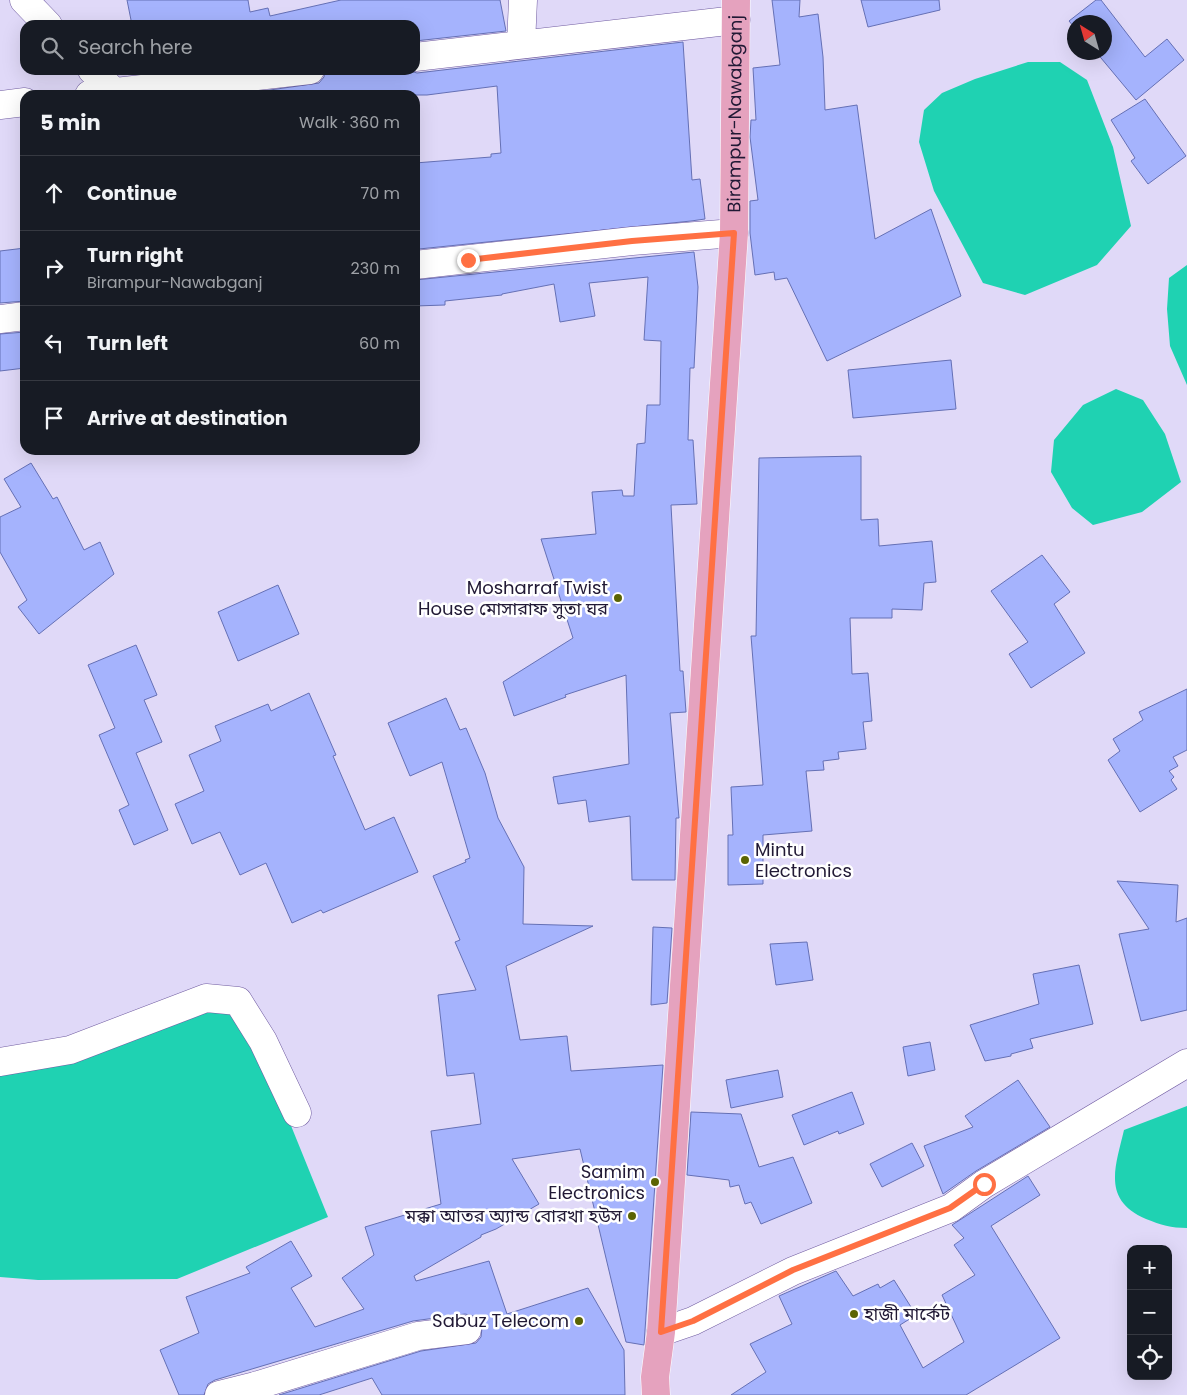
<!DOCTYPE html>
<meta charset="utf-8">
<style>
body{margin:0;font-family:Poppins,"Noto Sans Bengali",sans-serif;background:#20242c;color:#f1f3f6}
.controls{position:absolute;right:15px;bottom:15px;display:grid;overflow:hidden;border-radius:10px;box-shadow:0 5px 20px #0002}
.controls button{width:45px;height:45px;display:grid;place-items:center;padding:0;border:0;border-bottom:1px solid #363941;background:#171b24;color:#f1f3f6;font:25px sans-serif}
.compass{position:absolute;left:1067px;top:15px;width:45px;height:45px;border-radius:50%;background:#171b24;box-shadow:0 5px 20px #0002;rotate:323deg}
.stop{position:absolute;width:15px;height:15px;margin:-11px;border:4px solid #ff7043;border-radius:50%;background:#fff}
.stop.end{background:#ff7043;border-color:#fff;box-shadow:0 1px 5px #0008}
.list{margin:0;padding:0;list-style:none}
h2{display:flex;justify-content:space-between;align-items:center;height:65px;margin:0;padding:0 20px;font-size:21px}
h2 small{font-size:16px;font-weight:400;color:#9ea1a6}
.list li{display:grid;grid-template-columns:32px 1fr auto;gap:15px;align-items:center;box-sizing:border-box;height:75px;padding:0 20px;border-top:1px solid #363941}
.list b{display:block;font-size:19px;white-space:nowrap}
.list p{margin:0;font-size:16px;white-space:nowrap;color:#9ea1a6}
.list em{font-size:16px;font-style:normal;color:#9ea1a6}
.icon{flex:none;width:28px;height:28px;fill:none;stroke:currentColor;stroke-width:2;stroke-linecap:round;stroke-linejoin:round}
.map{position:relative;flex:none;width:1187px;height:1395px;overflow:hidden}
.search{position:absolute;background:#171b24;box-shadow:0 5px 20px #0002;left:20px;top:20px;width:400px;height:55px;display:flex;align-items:center;gap:12px;box-sizing:border-box;padding:0 18px;border-radius:15px;color:#9ea1a6;font-size:19px}
.panel{position:absolute;background:#171b24;box-shadow:0 5px 20px #0002;left:20px;top:90px;width:400px;height:365px;border-radius:15px}
.map>svg:first-child{display:block}
.water{fill:#1fd2b2}
.building{fill:#a5b3fd;stroke:#6570b5}
.lines{fill:none;stroke-linecap:round;stroke-linejoin:round}
.minor-casing{stroke:#705ca1;stroke-width:29}
.major-casing{stroke:#fff;stroke-width:29}
.minor{stroke:#fff;stroke-width:28}
.major{stroke:#e5a2be;stroke-width:28}
.route{stroke:#ff7043;stroke-width:6}
.poi-dot{fill:#5b6403;stroke:#fff;stroke-width:2}
.labels{text-anchor:middle;stroke-width:5;stroke-linejoin:round;paint-order:stroke}
.street-label{font-size:18px;fill:#211935;stroke:#fff}
.poi-label{font-size:18px;fill:#211935;stroke:#fff;text-anchor:end}
</style>
<div class="map">
<svg width="1187" height="1395" viewBox="0 0 1187 1395">
<rect width="100%" height="100%" fill="#e0d9f8"/>
<path class="water" d="M1028 62H1060L1087 80 1113 147 1131 226 1097 265 1025 295 983 283 934 191 919 142 924 110 942 93 975 79Z
M1187 265V385L1170 346 1167 309 1169 278Z
M1116 389 1143 400 1165 434 1181 482 1142 512 1093 525 1072 508 1051 472 1054 440 1083 405Z
M224 1003 264 1059 328 1217 177 1279 38 1280 0 1277V1076L72 1060Z
M1187 1106V1228C1171 1228 1161 1225 1146 1219 1102 1200 1115 1168 1124 1130Z"/>
<path class="building" d="M127 0H248L250 12 268 8 270 16 341 0H500L506 31 415 41V25H132Z
M772 0H800L799 17 818 14 823 57 825 110 857 105 875 239 931 209 961 296 827 361 787 278 775 280 774 272 755 275 750 233V201L758 200 750 137 751 120H756L753 68 780 65Z
M861 0H939L940 10 868 27Z
M1096 0H1101L1145 57 1167 39 1184 60 1136 100 1096 52H1104V22H1074V27L1069 21Z
M683 42 692 180 700 179 705 219 691 221 419 249 415 163 491 157V154L501 153 497 86 427 95H262L263 91 319 83 324 77 325 70H407L417 73Z
M1145 99 1186 156 1148 184 1131 161 1135 158 1111 120Z
M25 248V301L0 303V251Z
M694 252 698 287 694 368H690L688 440H693L697 504 671 505 680 671H683L686 712 670 713 679 818H676L675 880H632L630 816 589 822 586 800 558 804 553 777 629 764 626 675 565 695 566 697 514 716 503 682 573 638 541 539 596 534 592 492 622 490 623 496H634L637 444 645 443 647 405H660L661 341 644 340 648 277 589 283 595 316 560 322 554 284 502 294V295L445 301V305L415 306V280Z
M25 332V368L0 371V334Z
M951 360 956 409 853 418 848 370Z
M861 456V520L878 519 879 546 932 541 936 582 924 583 922 610 892 609V618H850L852 674 868 673 872 721 863 722 866 749 838 752 839 759 823 761 824 770 806 771 812 831 763 835V884L728 885V835H733L731 787 763 785 751 636H756L759 458Z
M31 463 53 499 57 497 84 550 100 542 114 574 39 634 18 607 27 600 0 552V517L21 507 4 479Z
M1042 555 1070 592 1054 604 1085 653 1031 688 1009 654 1028 642 991 591Z
M278 585 299 634 238 661 218 612Z
M136 645 157 695 144 700 162 742 136 753 168 830 134 845 119 810 129 805 99 735 115 728 88 665Z
M1187 689V750L1173 757 1178 766 1169 771 1174 777 1171 780 1177 789 1140 812 1108 760 1120 751 1113 739 1143 720 1139 712Z
M309 693 336 755 333 756 365 830 394 817 418 872 323 913 321 910 292 923 266 863 240 875 220 832 192 844 175 804 204 791 189 755 221 741 215 726 268 704 271 711Z
M446 698 460 730 466 728 485 773 498 818 524 867 523 924 593 926 506 966 520 1040 567 1036 571 1071 663 1065 644 1345 626 1342 580 1149 512 1159 539 1204 496 1229 481 1235V1237L414 1276 416 1281 489 1261 507 1314 588 1288 624 1350 625 1395H382L372 1378 319 1395H279L421 1351 476 1343 481 1337 482 1328 480 1321 474 1316 465 1314 413 1321 215 1380 208 1384 204 1395H179L160 1350 199 1333 186 1297 250 1273 246 1267 291 1241 312 1276 291 1288 315 1327 364 1309 342 1278 374 1255 365 1227 441 1204 431 1131 481 1124 474 1073 447 1076 438 995 476 990 455 942 460 940 433 876 466 862 465 860 470 858 442 762 410 776 388 723Z
M1117 881 1178 885 1176 922 1187 918V1010L1141 1021 1119 934 1149 929Z
M653 927 672 928 667 1003 651 1005Z
M807 942 813 980 776 985 770 944Z
M1079 965 1093 1024 1030 1039 1033 1048 1011 1054V1056L985 1061 970 1025 1039 1004 1033 974Z
M930 1042 935 1070 908 1076 903 1047Z
M778 1070 783 1097 731 1108 726 1080Z
M1018 1080 1050 1127 976 1171 943 1194 924 1146 973 1127 965 1116Z
M852 1092 864 1124 839 1134 838 1131 804 1145 792 1115Z
M691 1112 741 1114 759 1167 793 1157 812 1203 761 1224 751 1202 745 1204 739 1185 730 1187 729 1180 687 1175Z
M912 1143 924 1166 882 1187 870 1164Z
M1028 1176 1040 1195 991 1226 1060 1338 966 1395H731L766 1372 750 1344 792 1324 779 1296 836 1271 853 1296 878 1284 880 1288 894 1280 916 1315 900 1325 923 1368 964 1342 942 1295 975 1275 954 1245 964 1238 952 1225Z"/>
<g class="lines">
<g class="minor-casing">
<path id="minor" d="M24 0 48 25
M521 44 523 0
M415 57 736 20
M92 70 114 92
M89 95 310 70
M0 105 25 102
M415 265 632 241 734 233
M0 319 25 316
M0 1062 70 1050 206 998 238 1001 263 1041 297 1113
M661 1332 693 1321 793 1271 951 1208 984 1184 1187 1063
M219 1395 255 1386 418 1336 467 1330"/>
</g>
<g class="major-casing">
<g id="major">
<path id="s1" d="M656 1395 655 1377 661 1332 734 233 736 0"/>
</g>
</g>
<use href="#minor" class="minor"/>
<use href="#major" class="major"/>
</g>
<g class="lines">
<path class="route" d="M468 260 632 241 734 233 661 1332 693 1321 793 1270 950 1208 984 1184"/>
</g>
<g class="poi-dot">
<circle cx="618" cy="598" r="5"/>
<circle cx="745" cy="860" r="5"/>
<circle cx="655" cy="1182" r="5"/>
<circle cx="632" cy="1216" r="5"/>
<circle cx="854" cy="1314" r="5"/>
<circle cx="579" cy="1321" r="5"/>
</g>
<g class="labels">
<g class="street-label">
<text dy="6" stroke="none"><textPath href="#s1" startOffset="1284">Birampur-Nawabganj</textPath></text>
</g>
<g class="poi-label">
<text x="608" y="594">Mosharraf Twist<tspan x="608" dy="21">House মোসারাফ সুতা ঘর</tspan></text>
<text x="755" y="856" text-anchor="start">Mintu<tspan x="755" dy="21">Electronics</tspan></text>
<text x="645" y="1178">Samim<tspan x="645" dy="21">Electronics</tspan></text>
<text x="622" y="1222">মক্কা আতর অ্যান্ড বোরখা হউস</text>
<text x="864" y="1320" text-anchor="start">হাজী মার্কেট</text>
<text x="569" y="1327">Sabuz Telecom</text>
</g>
</g>
</svg>
<div class="controls">
<button>+</button>
<button>−</button>
<button><svg class="icon" aria-label="locate" viewBox="0 0 24 24"><circle cx="12" cy="12" r="6"/><path d="M12 2v4M12 18v4M2 12h4M18 12h4"/></svg></button>
</div>
<svg class="compass" viewBox="-18 -18 36 36"><path d="M0-13l5 13h-10z" fill="#e53935"/><path d="M0 13l5-13h-10z" fill="#9ea1a6"/></svg>
<div class="stop" style="left:984px;top:1184px"></div>
<div class="stop end" style="left:468px;top:260px"></div>
<div class="search"><svg class="icon" aria-label="search" viewBox="0 0 24 24"><circle cx="10" cy="10" r="6"/><path d="M15 15l6 6"/></svg>Search here</div>
<section class="panel">
<h2>5 min<small>Walk · 360 m</small></h2>
<ul class="list">
<li><svg class="icon" aria-label="ahead" viewBox="0 0 24 24"><path d="M12 20V5M6 11l6-6 6 6"/></svg><div><b>Continue</b></div><em>70 m</em></li>
<li><svg class="icon" aria-label="right" viewBox="0 0 24 24"><path d="M7 20v-9h11M14 6l5 5-5 5"/></svg><div><b>Turn right</b><p>Birampur-Nawabganj</p></div><em>230 m</em></li>
<li><svg class="icon" aria-label="left" viewBox="0 0 24 24"><path d="M17 20v-9H6M10 6l-5 5 5 5"/></svg><div><b>Turn left</b></div><em>60 m</em></li>
<li><svg class="icon" aria-label="arrive" viewBox="0 0 24 24"><path d="M6 21V4h12l-3 4 3 4H6"/></svg><div><b>Arrive at destination</b></div></li>
</ul>
</section>
</div>
